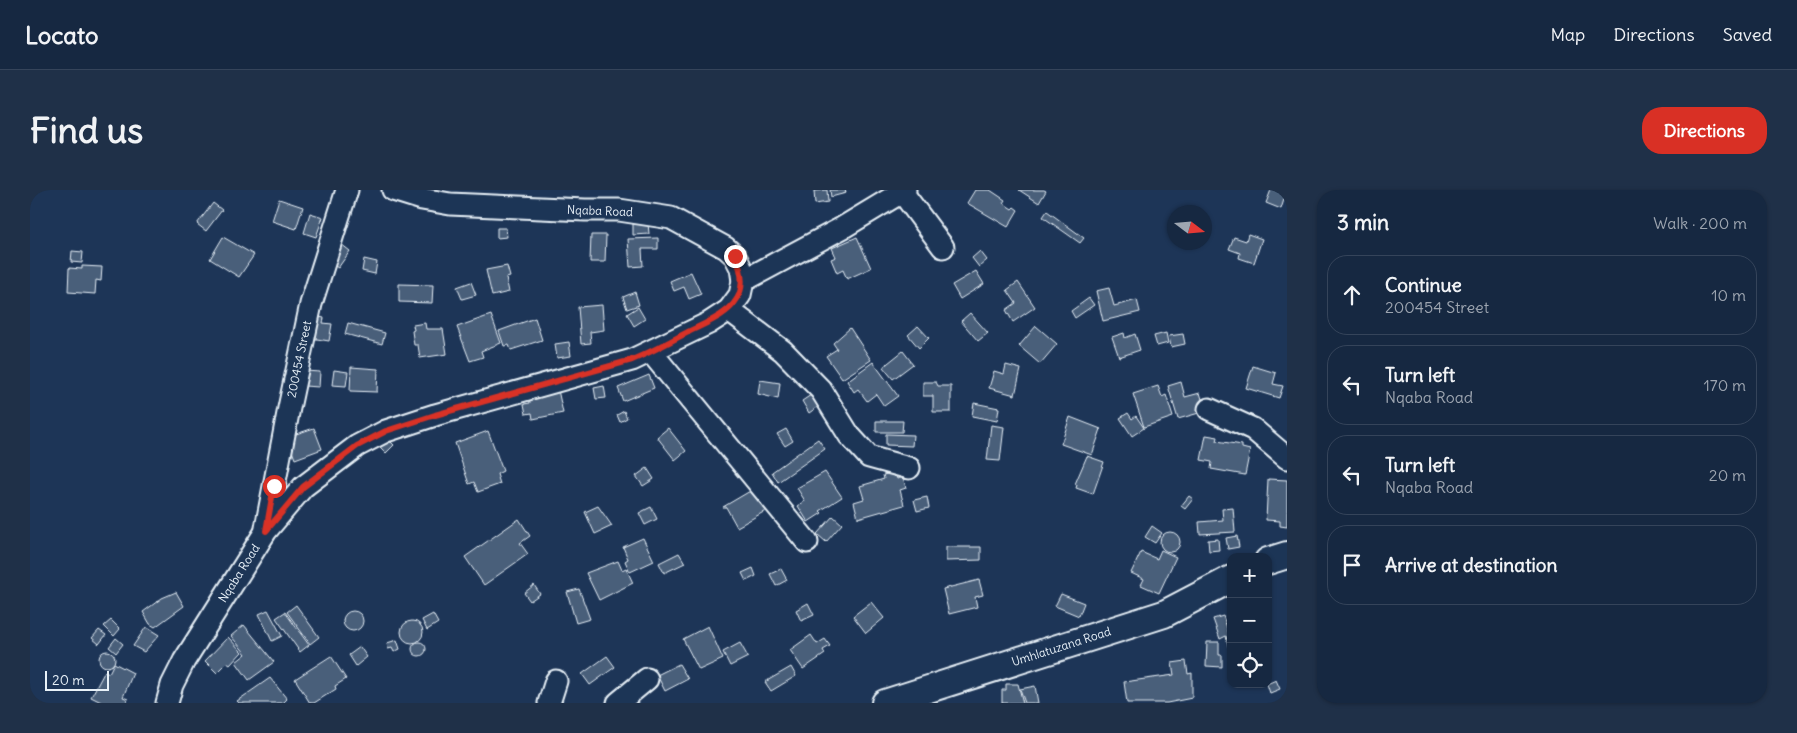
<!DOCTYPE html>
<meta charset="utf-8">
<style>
body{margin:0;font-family:Delius,sans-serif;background:#1f3048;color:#f1f3f6}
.controls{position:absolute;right:15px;bottom:15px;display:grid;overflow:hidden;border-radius:10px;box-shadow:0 1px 4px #0004}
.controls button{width:45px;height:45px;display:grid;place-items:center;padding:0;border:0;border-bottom:1px solid #35445a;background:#162841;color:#f1f3f6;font:25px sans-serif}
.compass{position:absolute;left:1137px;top:15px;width:45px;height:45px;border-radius:50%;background:#162841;box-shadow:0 1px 4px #0004;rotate:106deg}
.scale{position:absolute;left:15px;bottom:12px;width:64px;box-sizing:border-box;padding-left:5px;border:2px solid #e8f1f8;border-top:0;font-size:14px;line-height:18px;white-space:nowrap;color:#e8f1f8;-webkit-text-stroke:4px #1d3557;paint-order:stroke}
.stop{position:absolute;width:15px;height:15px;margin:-11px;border:4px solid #d93025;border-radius:50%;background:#fff}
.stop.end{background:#d93025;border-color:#fff;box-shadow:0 1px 5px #0008}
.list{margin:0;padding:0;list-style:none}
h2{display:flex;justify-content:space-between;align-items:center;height:65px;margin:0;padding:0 20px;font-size:21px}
h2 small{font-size:16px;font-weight:400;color:#9ea6b1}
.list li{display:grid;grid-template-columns:32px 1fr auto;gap:15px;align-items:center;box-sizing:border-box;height:80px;margin:0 10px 10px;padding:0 10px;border:1px solid #35445a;border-radius:20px}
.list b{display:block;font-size:19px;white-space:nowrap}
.list p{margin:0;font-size:16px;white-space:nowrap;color:#9ea6b1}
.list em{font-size:16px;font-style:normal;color:#9ea6b1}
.icon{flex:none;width:28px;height:28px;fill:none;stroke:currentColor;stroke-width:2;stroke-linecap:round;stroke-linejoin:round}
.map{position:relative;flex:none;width:1257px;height:513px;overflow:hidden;border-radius:20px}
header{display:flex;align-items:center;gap:30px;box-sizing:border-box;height:70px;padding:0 25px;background:#162841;border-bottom:1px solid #35445a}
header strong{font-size:24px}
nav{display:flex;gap:28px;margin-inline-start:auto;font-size:18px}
.intro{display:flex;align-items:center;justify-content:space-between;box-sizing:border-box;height:120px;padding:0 30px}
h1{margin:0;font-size:35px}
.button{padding:12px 22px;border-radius:20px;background:#d93025;color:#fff;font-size:18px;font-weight:700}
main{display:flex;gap:30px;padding:0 30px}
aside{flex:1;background:#162841;border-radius:20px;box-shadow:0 1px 4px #0004}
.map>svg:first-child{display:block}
.building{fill:#495e7a;stroke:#e8f1f8}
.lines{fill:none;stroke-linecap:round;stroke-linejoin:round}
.minor-casing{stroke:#e8f1f8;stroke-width:25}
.tertiary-casing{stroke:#e8f1f8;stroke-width:30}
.minor{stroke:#1d3557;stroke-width:21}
.tertiary{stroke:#1d3557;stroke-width:26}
.route{stroke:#d93025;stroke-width:6}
.labels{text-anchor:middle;stroke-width:4;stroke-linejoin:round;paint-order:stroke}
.street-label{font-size:12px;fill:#e8f1f8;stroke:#1d3557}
</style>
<header>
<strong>Locato</strong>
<nav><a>Map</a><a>Directions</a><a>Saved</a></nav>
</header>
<div class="intro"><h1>Find us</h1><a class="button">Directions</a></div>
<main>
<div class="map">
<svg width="1257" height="513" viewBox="0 0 1257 513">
<rect width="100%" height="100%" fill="#1d3557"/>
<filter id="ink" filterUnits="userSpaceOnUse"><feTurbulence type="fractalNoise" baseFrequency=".02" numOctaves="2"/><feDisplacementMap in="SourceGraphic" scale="10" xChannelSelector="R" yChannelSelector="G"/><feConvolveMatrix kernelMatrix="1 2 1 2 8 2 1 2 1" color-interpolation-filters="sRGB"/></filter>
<g filter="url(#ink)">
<path class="building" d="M797 0 798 12 785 14 784 1Z
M800 0H815L816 3 801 7Z
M945 0H960L975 10 973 13 982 19 984 17 988 20 978 37 937 13Z
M989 0H1014L1016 1 1009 13Z
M1241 0H1257L1251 19 1236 13Z
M249 9 273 17 266 39 242 31Z
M183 13 192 20 176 41 167 34Z
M1017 21 1054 48 1050 53 1013 27Z
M280 23 293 27 286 47 274 43Z
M603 33H618L619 44 603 45Z
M467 38H476L477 47 467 48Z
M1218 44 1232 49 1224 73 1209 68 1210 63 1199 59 1204 47 1216 51Z
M561 45H576L575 72H560Z
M193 47 224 65 209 87 180 69Z
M827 47 841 78 817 89 813 80 807 83 801 69 806 67 802 58Z
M628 48V59H612L613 76 600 77 598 49Z
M311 54 320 61 308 78 299 72Z
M42 61 53 62 52 73 41 72Z
M950 61 957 70 949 77 942 68Z
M334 69 347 72 345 84 332 81Z
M52 76 72 77 71 91 66 90 65 104 38 102 39 78 52 79Z
M477 76 480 87 476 88 479 102 462 106 456 80Z
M946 81 954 94 930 109 922 95Z
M661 82 671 104 659 109 654 97 644 101 640 91Z
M441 92 446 105 432 109 427 97Z
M988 92 1005 117 983 132 976 120 986 113 977 100Z
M369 94 403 95 402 113 369 112Z
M1079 98 1084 116 1107 110 1110 122 1073 131 1066 101Z
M605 102 609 115 597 119 593 107Z
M1059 108 1064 115 1045 128 1041 121Z
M572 115 574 140 560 142 561 153 551 154 548 117Z
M608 117 615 129 604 136 597 124Z
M940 123 958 143 948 151 931 131Z
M461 125 471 153 451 161 453 167 440 171 427 137Z
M285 126 294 128 293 133 302 134 299 151 281 148Z
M505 128 512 150 481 160 479 155 474 156 469 141Z
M318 133 355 143 352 154 315 144Z
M395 133 396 139H413L417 164 390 168 388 155H384L382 141 384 140 383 135Z
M888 136 899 148 889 158 878 145Z
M1006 136 1027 154 1010 174 989 156Z
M820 138 841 170 812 189 796 166 807 159 803 153Z
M1094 143 1095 148 1105 144 1110 160 1089 167 1082 147Z
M1136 143 1138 153 1127 156 1124 146Z
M1153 144 1155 154 1141 157 1139 146Z
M539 152 541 166 527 168 525 154Z
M873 161 883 174 863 189 853 177Z
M843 172 868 206 854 216 846 204 837 211 828 199 824 202 817 191Z
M976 175 991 179 985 205 959 198 964 181 974 184Z
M1223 176 1246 183 1243 194 1253 196 1249 208 1216 198Z
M321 177 348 179 347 202 320 201Z
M304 180 318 182 316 196 302 195Z
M275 181 290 182 289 197 274 196Z
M619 185 624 198 593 211 588 198Z
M730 190 750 193 748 209 728 204Z
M893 192H906L908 196H921V222H903V206H893Z
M1151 192 1155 207 1170 203 1176 221 1148 229 1138 196Z
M574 196 576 208 566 209 564 198Z
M1128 196 1132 207 1136 205 1143 227 1114 237 1103 204Z
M528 200 533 223 503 229 502 223 496 224 494 214 500 213 499 206Z
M781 205 789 216 779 223 772 211Z
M944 213 969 218 967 231 942 226Z
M594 221 597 228 590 232 587 225Z
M1098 223 1102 229 1106 226 1114 238 1102 246 1090 228Z
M1040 227 1071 239 1062 265 1031 254Z
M846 231H873L872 242H846Z
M961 235 974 237 970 271 957 270Z
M284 238 292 259 265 269 257 247Z
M638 238 656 261 645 270 627 247Z
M756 239 763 251 755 256 747 244Z
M458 241 473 281 467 284 470 294 448 302 444 292 439 294 425 253Z
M856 244 883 245 882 256 856 255Z
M1176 245 1188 247 1187 251 1212 255V258L1220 260 1215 285 1181 279 1182 272 1171 270Z
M358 249 364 255 356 263 350 257Z
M788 249 795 259 748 292 742 282Z
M1057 266 1074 272 1063 304 1046 298 1047 295 1045 294Z
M617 278 624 289 613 296 606 286Z
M795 282 812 307 790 321 792 323 778 332 768 316 775 311 767 298Z
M865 282 867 289 873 287 876 298 870 300 874 315 828 328 824 312 834 309 830 296 854 289 853 285Z
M1238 289 1257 290V337L1250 336V331L1236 330Z
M727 297 739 319 707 337 696 317H693Z
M1159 306 1163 309 1155 319 1151 316Z
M897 307 899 318 887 321 884 310Z
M568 316 582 336 565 344 555 322Z
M621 317 627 329 615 335 609 323Z
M1203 318 1205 342 1170 344 1169 332 1193 330 1192 319Z
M803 326 812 334 796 352 787 344Z
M489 329 500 346 490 353 498 364 454 395 435 367Z
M1122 336 1132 343 1125 353 1115 347Z
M1130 352a10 10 0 1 1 20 0a10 10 0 1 1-20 0Z
M1207 346 1209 357 1198 359 1196 348Z
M613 348 624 371 600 382 595 371 598 369 593 357Z
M1188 349 1189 360 1179 361 1178 350Z
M916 357H951V370L916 371Z
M1131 360 1146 367 1129 403 1111 395 1114 389 1101 383 1111 362 1127 369Z
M649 363 655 373 634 383 629 373Z
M588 371 592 380 596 378 603 393 569 410 556 383Z
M723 378 726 386 716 391 712 383Z
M751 379 757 390 746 396 740 384Z
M949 390 953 405 945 407 947 417 919 424 913 399Z
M504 395 510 404 500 411 494 403Z
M549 399 560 429 546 433 537 402Z
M146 402 154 416 125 437 120 434 113 422 132 408Z
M1031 404 1054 413 1049 426 1025 416Z
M841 412 854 428 836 443 823 426Z
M778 413 784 425 771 431 766 420Z
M266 415 289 447 280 454 257 422Z
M238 420 252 446 242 451 229 424Z
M313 431a10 10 0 1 1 20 0a10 10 0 1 1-20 0Z
M255 422 279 455 270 462 246 428Z
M403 424 408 433 397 440 392 430Z
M1193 426 1199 444H1201V459L1199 460 1196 446 1190 449 1183 429Z
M81 430 90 439 84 446 74 436Z
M371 442a11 11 0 1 1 22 0a11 11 0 1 1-22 0Z
M214 435 244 472 219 490 206 472 216 464 201 446Z
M678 436 693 469 669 480 653 449Z
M116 437 129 445 114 462 103 456Z
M69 440 76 445 69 454 62 448Z
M781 445 787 454 795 449 800 456 793 460 795 464 773 479 760 460Z
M198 447 212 462 200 475 197 473 187 483 175 471Z
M86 448 93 454 86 463 79 457Z
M367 450 370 459 364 462 362 458 358 459 357 453Z
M382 459a7 7 0 1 1 14 0a7 7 0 1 1-14 0Z
M1177 452H1189V465H1192V477L1176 476Z
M710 453 718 467 700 476 693 462Z
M330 457 337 467 326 476 319 465Z
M69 469a8 8 0 1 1 16 0a8 8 0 1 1-16 0Z
M301 466 316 489 305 496 306 499 284 513H280L265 489Z
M577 466 585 477 560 495 552 484Z
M1156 471 1158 484 1162 483V508L1137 513H1097L1094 492 1144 485 1142 473Z
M84 473 103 483 93 507 98 509 96 513H73L61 507 75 481 79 483Z
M649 474 658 489 635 501 627 485Z
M761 477 766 486 741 501 735 492Z
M240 488 257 509 253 513H209L207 511Z
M1246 490 1250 499 1240 503 1237 494Z
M976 494H988L993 513H972V500H976Z
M1005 496 1008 513H995L990 499Z"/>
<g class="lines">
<g class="minor-casing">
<g id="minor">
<path d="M872 2 913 57"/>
<path d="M713 91 812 38 875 0"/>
<path d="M699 120 753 161 791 200 819 245 839 267 879 278"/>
<path d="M621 162 777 352"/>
<path d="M1179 219 1223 239 1257 268"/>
<path id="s1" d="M236 338 259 218 281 114 317 0"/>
<path id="s2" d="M137 513 142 495 154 471 236 341 273 297 327 256 356 241 405 225 602 170 679 133 699 120 710 105 713 91 711 78 705 66 696 58 641 28 589 20H555L420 14 392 9 363 0"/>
<path d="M519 513 526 491"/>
<path d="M588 513 617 489"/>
</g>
</g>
<g class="tertiary-casing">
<g id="tertiary">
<path d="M1238 371 1257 365"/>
<path id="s3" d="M855 513 1134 424 1201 389"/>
</g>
</g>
<use href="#minor" class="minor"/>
<use href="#tertiary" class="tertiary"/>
</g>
</g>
<g class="lines" filter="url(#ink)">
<path class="route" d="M244 296 236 341 273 297 327 256 356 241 405 225 602 170C622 162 641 151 660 141 695 125 726 110 705 66"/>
</g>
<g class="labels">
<g class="street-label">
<text transform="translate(570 21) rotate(2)" y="4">Nqaba Road</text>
<text dy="4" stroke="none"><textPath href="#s1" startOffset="172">200454 Street</textPath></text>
<text dy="4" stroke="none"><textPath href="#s2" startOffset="149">Nqaba Road</textPath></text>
<text dy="4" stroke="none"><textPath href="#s3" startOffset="185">Umhlatuzana Road</textPath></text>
</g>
</g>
</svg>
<div class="controls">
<button>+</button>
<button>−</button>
<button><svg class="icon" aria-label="locate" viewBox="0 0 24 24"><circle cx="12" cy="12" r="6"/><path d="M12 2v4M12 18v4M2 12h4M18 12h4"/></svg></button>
</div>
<svg class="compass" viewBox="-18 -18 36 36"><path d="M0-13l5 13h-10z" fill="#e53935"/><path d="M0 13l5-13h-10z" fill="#9ea6b1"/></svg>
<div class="scale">20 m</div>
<div class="stop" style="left:244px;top:296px"></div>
<div class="stop end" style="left:705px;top:66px"></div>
</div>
<aside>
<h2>3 min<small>Walk · 200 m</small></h2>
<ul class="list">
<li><svg class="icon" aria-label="ahead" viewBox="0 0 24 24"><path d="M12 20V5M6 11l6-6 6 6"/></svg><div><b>Continue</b><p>200454 Street</p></div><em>10 m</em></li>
<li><svg class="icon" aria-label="left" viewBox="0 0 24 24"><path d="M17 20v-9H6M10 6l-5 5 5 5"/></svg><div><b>Turn left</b><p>Nqaba Road</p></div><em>170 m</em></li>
<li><svg class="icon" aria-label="left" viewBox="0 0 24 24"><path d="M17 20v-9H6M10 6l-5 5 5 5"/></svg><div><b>Turn left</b><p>Nqaba Road</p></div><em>20 m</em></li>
<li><svg class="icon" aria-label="arrive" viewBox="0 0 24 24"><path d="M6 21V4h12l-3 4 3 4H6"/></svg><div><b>Arrive at destination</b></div></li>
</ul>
</aside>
</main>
